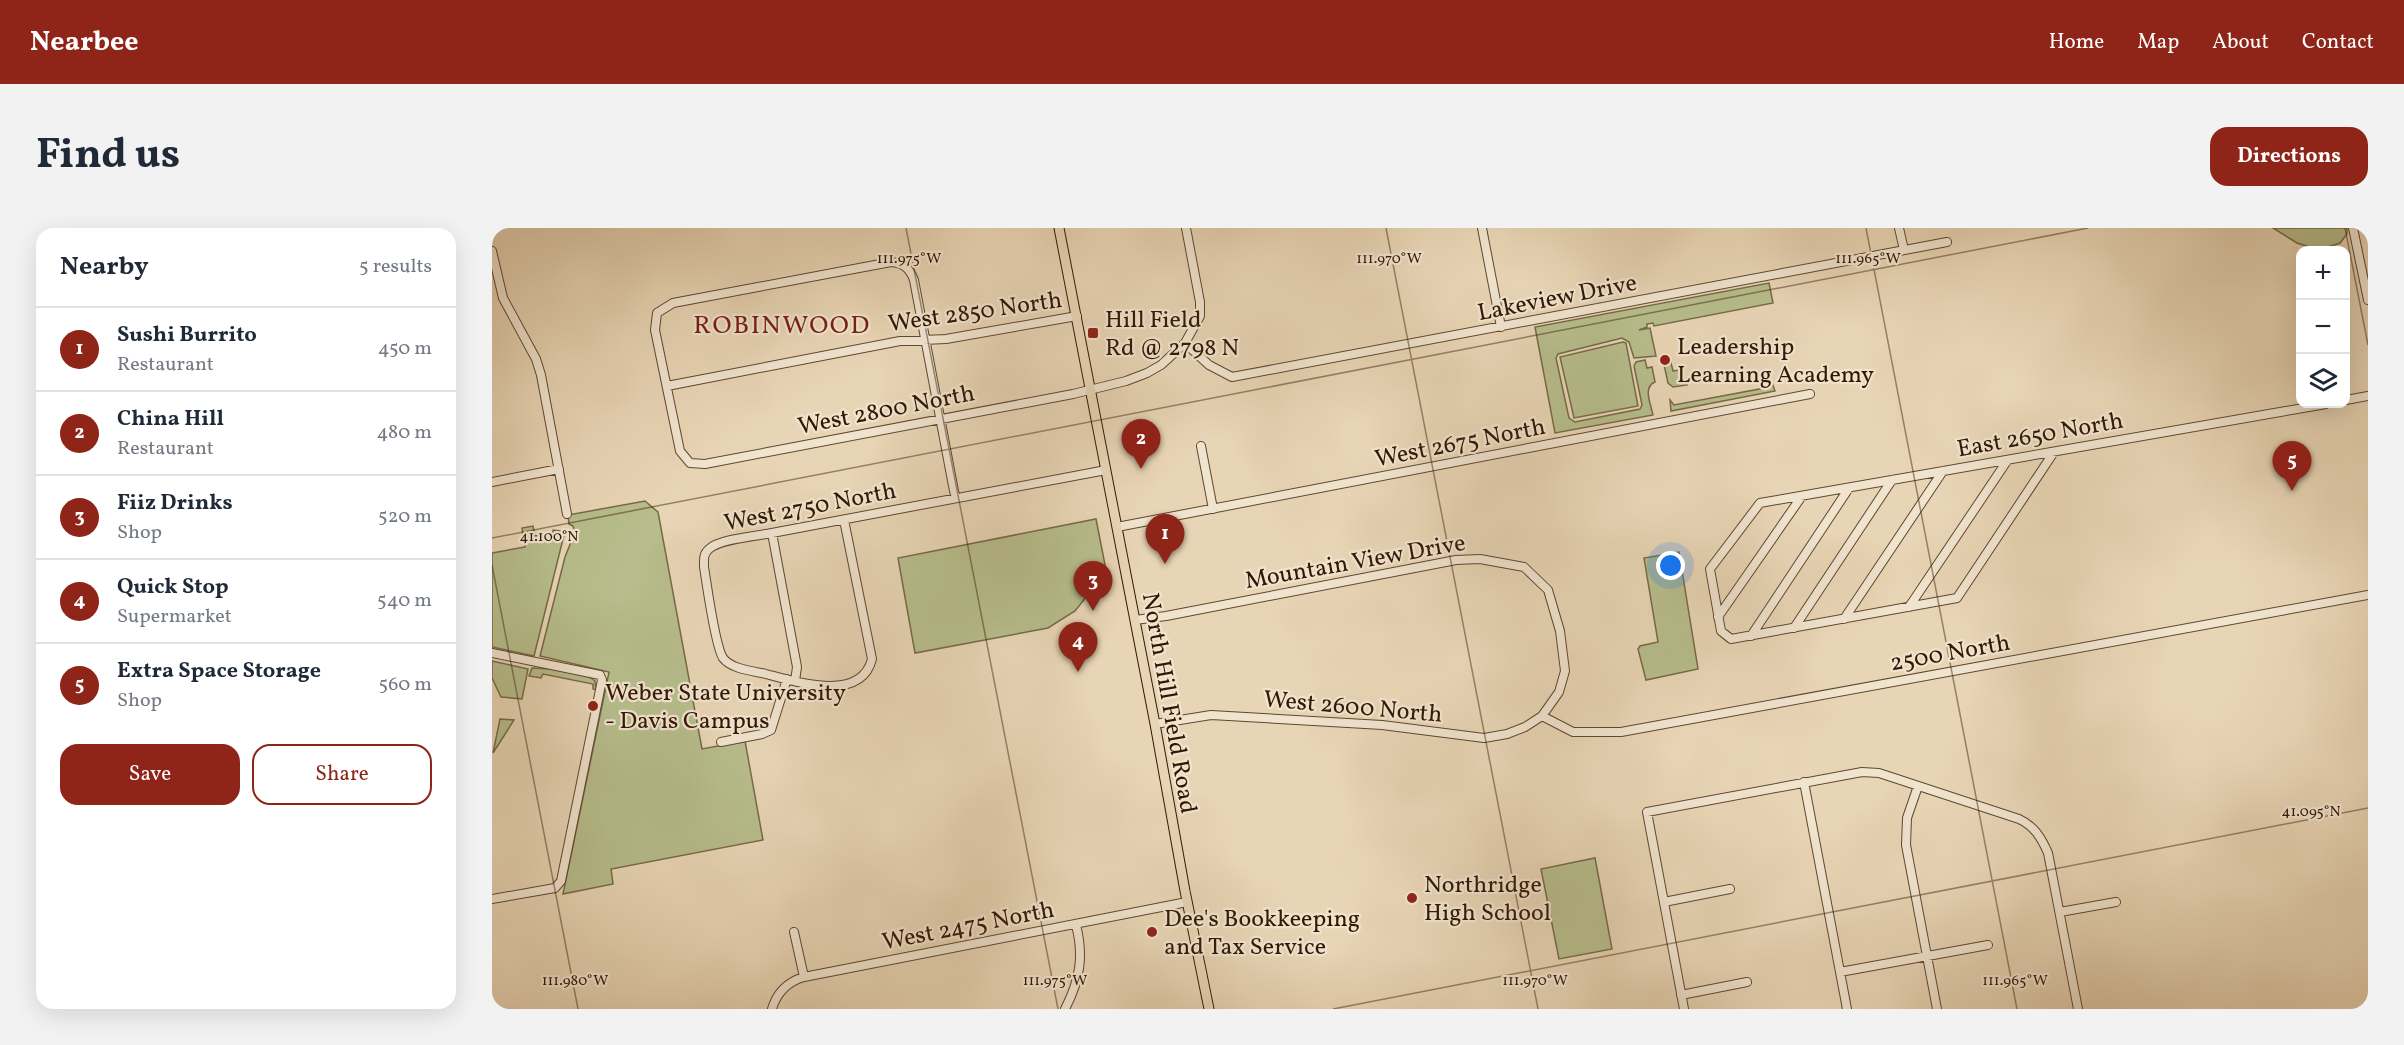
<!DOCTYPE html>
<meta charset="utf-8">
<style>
body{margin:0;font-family:Vollkorn,serif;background:#f2f2f3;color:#1f2937}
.controls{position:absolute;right:18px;top:18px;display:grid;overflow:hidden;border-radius:12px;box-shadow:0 6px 24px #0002}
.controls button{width:54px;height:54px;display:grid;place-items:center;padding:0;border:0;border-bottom:2px solid #e0e1e3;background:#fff;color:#1f2937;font:30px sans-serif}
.you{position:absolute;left:1179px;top:338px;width:21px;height:21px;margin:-15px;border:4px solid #fff;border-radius:50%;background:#1a73e8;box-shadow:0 0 0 9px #1a73e833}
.badge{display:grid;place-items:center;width:39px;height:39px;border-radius:50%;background:#8f2418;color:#fff;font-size:20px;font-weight:700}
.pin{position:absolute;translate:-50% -50px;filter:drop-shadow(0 2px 3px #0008)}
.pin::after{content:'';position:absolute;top:32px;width:21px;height:18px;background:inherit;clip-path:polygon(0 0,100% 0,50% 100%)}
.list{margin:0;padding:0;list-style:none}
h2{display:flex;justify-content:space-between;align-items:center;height:78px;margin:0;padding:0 24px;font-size:26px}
h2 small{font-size:20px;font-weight:400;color:#747a83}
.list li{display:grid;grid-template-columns:39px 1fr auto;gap:18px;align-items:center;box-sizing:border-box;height:84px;padding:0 24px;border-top:2px solid #e0e1e3}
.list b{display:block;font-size:22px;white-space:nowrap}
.list p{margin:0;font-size:20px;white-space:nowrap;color:#747a83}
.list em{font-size:20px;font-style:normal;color:#747a83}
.actions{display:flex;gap:12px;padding:18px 24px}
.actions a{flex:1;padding:14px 0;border:2px solid #8f2418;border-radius:18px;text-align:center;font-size:21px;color:#8f2418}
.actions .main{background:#8f2418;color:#fff}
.icon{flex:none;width:33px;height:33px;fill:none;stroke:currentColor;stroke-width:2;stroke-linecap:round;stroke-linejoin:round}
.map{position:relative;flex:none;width:1876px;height:781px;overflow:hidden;border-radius:18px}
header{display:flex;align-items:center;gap:36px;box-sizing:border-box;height:84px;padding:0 30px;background:#8f2418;color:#fff}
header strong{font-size:28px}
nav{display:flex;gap:33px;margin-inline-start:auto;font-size:21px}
.intro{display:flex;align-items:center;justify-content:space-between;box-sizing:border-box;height:144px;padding:0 36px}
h1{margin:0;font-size:42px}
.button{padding:15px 27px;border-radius:18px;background:#8f2418;color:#fff;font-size:21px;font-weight:700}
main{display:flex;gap:36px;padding:0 36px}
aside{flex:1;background:#fff;border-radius:18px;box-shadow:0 6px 24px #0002}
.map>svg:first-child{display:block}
.green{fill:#b7bd8c;stroke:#766a48;stroke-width:1.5}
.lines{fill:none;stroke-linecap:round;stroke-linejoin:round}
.minor-casing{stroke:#614630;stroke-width:10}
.major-casing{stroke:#341603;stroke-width:11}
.minor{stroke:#f0e4cf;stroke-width:8}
.major{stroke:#e8d5b5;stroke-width:9}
.ticks{fill:none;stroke:#341603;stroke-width:1.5;stroke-opacity:0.45}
.poi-dot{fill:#8f2418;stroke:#f0e4cf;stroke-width:2}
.labels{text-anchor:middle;stroke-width:4.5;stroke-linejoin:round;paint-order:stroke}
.street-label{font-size:24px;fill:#341603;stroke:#f0e4cf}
.poi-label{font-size:24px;fill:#341603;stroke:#f0e4cf;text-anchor:start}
.neighbourhood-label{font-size:26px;letter-spacing:1.5px;fill:#7a1f14;stroke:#f0e4cf}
.ticks-label{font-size:15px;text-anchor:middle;fill:#341603;stroke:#f0e4cf;stroke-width:4.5;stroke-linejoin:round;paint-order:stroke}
</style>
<header>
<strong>Nearbee</strong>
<nav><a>Home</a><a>Map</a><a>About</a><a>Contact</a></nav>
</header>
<div class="intro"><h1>Find us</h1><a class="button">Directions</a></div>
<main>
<aside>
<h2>Nearby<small>5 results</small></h2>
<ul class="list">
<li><span class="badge">1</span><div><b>Sushi Burrito</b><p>Restaurant</p></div><em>450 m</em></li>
<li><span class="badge">2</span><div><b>China Hill</b><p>Restaurant</p></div><em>480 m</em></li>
<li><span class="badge">3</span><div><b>Fiiz Drinks</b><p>Shop</p></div><em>520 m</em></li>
<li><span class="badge">4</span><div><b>Quick Stop</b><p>Supermarket</p></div><em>540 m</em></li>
<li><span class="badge">5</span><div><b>Extra Space Storage</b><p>Shop</p></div><em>560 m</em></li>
</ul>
<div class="actions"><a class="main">Save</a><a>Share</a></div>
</aside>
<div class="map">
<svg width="1876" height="781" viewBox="0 0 1876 781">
<rect width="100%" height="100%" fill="#e8d5b5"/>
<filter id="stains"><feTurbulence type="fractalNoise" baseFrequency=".00333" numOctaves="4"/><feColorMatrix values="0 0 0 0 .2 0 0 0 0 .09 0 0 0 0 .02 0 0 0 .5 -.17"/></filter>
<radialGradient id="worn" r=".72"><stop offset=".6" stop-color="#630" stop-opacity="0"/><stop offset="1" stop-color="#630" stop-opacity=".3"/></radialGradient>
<path class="green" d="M1781 0H1855V6L1848 15 1827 22 1805 15Z
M1277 55 1281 75 1162 98 1161 95 1155 96V99L1147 102 1158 100 1164 128 1142 130 1137 114 1130 110 1066 126 1064 130 1077 190 1083 194 1148 181 1150 177 1142 138 1144 134 1153 132 1155 140 1160 139 1163 154C1151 159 1158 174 1161 187L1063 205 1043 99Z
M1131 114 1134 115 1146 178 1082 190 1068 129Z
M1178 131 1181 143 1188 142 1195 157 1181 159 1176 155 1171 132Z
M1279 152 1283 163 1179 183 1178 172 1182 177 1278 159Z
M153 273 166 284 210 521 253 513 271 612 119 641 121 656 71 666 117 444 48 428 73 329 83 304 81 298 77 296 76 287Z
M604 291 616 352 607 353 583 383 556 400 423 425 406 330Z
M41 298 43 308 61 305V302L68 303 72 307 42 428 0 419V325L33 319 30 300Z
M1187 324 1206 441 1154 452 1146 421 1148 418 1166 414 1152 330Z
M0 433 36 441 30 471 9 469 0 450Z
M40 440C56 441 91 442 103 453L104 462 101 461V456L51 446 49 450 37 448Z
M8 491 22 492 1 525Z
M1103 630 1120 721 1067 731 1049 641Z"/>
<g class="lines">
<g class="minor-casing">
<path id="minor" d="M990 0 1009 99
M1407 0 1412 22
M1861 0 1876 72
M0 23 11 70 44 131 49 147 75 286
M693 115 717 137 740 149 1455 14
M175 158 408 113 454 111 585 88
M1854 172 1876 168
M709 218 721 281
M1562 224 1465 370 1239 411 1229 403 1218 341 1268 275 1834 176
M0 254 67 241
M464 270 462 263C449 193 436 123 422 52 418 41 412 35 399 34L181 75 165 85 163 102 188 223 198 235 213 236 581 166 634 153 655 145 669 137 693 115 708 88V74L694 0
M352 292 380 431C369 475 304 454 274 446 261 443 239 441 231 430 223 418 215 357 212 339 212 332 211 326 217 321 227 311 265 308 280 305L614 242
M625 299 1318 166
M280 305 305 439 303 453
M1417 379 1515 233
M1226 389 1310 268
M1352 391 1451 243
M643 392 674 388 964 332 988 331 1032 339 1056 362 1068 403 1073 443 1067 464 1050 488 1033 499 1015 506 992 510 890 497 719 487 663 496
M1302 400 1400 252
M1259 408 1357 260
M0 425 108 447 110 452 69 653 63 660 0 671
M1050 488 1081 504H1129L1876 367
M229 514 270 506 279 502 295 451
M1312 554 1355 781
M1426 558 1415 590 1414 617 1445 781
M1172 674 1238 661
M1568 684 1624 674
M302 704 312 749
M1348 744 1496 717
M1189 767 1255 754
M280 781C285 764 295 754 312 749L695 674
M573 781C588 752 592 728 584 697
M1192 781 1155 584 1370 544 1387 545 1527 591C1542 598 1549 609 1556 625L1586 781"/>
</g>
<g class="major-casing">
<path id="major" d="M567 0 663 496 693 663 717 781"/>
</g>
<use href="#minor" class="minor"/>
<use href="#major" class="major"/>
</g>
<path class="ticks" d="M414 0 566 781M894 0 1046 781M1374 0 1525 781M1853 0 1876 117M0 310 1596 0M0 337 86 781M841 781 1876 580"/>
<g class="poi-dot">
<rect x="595" y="99" width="12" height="12" rx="3"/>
<circle cx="1173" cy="132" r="6"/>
<circle cx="101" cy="478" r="6"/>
<circle cx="920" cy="670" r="6"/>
<circle cx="660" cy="704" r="6"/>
</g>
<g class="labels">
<g class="street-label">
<text transform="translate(1065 69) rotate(-11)" y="8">Lakeview Drive</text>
<text transform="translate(483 83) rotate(-8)" y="8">West 2850 North</text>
<text transform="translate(394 181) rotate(-11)" y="8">West 2800 North</text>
<text transform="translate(1548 206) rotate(-10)" y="8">East 2650 North</text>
<text transform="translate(968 214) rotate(-11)" y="8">West 2675 North</text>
<text transform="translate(318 278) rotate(-11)" y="8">West 2750 North</text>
<text transform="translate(863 333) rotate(-10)" y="8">Mountain View Drive</text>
<text transform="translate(1458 424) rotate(-10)" y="8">2500 North</text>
<text transform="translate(678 475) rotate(80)" y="8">North Hill Field Road</text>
<text transform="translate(861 478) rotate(5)" y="8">West 2600 North</text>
<text transform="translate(476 697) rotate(-11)" y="8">West 2475 North</text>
</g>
<g class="poi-label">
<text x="613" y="99">Hill Field<tspan x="613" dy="28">Rd @ 2798 N</tspan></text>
<text x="1185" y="126">Leadership<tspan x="1185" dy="28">Learning Academy</tspan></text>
<text x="113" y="472">Weber State University<tspan x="113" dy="28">- Davis Campus</tspan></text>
<text x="932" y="664">Northridge<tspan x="932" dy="28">High School</tspan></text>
<text x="672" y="698">Dee's Bookkeeping<tspan x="672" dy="28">and Tax Service</tspan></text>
</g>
<g class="neighbourhood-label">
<text x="290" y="105">ROBINWOOD</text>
</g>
</g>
<g class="ticks-label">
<text x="897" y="35">111.970°W</text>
<text x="1376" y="35">111.965°W</text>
<text x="417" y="35">111.975°W</text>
<text x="57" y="313">41.100°N</text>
<text x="1819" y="588">41.095°N</text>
<text x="83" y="757">111.980°W</text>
<text x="563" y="757">111.975°W</text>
<text x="1043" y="757">111.970°W</text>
<text x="1523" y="757">111.965°W</text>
</g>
<rect width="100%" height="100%" filter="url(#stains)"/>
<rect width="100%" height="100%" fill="url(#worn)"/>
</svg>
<div class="controls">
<button>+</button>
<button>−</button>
<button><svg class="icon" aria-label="layers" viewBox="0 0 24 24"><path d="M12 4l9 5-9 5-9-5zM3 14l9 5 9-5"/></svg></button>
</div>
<div class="you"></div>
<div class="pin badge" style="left:673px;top:336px">1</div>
<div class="pin badge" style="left:649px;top:241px">2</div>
<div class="pin badge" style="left:601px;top:383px">3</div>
<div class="pin badge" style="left:586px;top:444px">4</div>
<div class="pin badge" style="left:1800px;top:263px">5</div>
</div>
</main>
